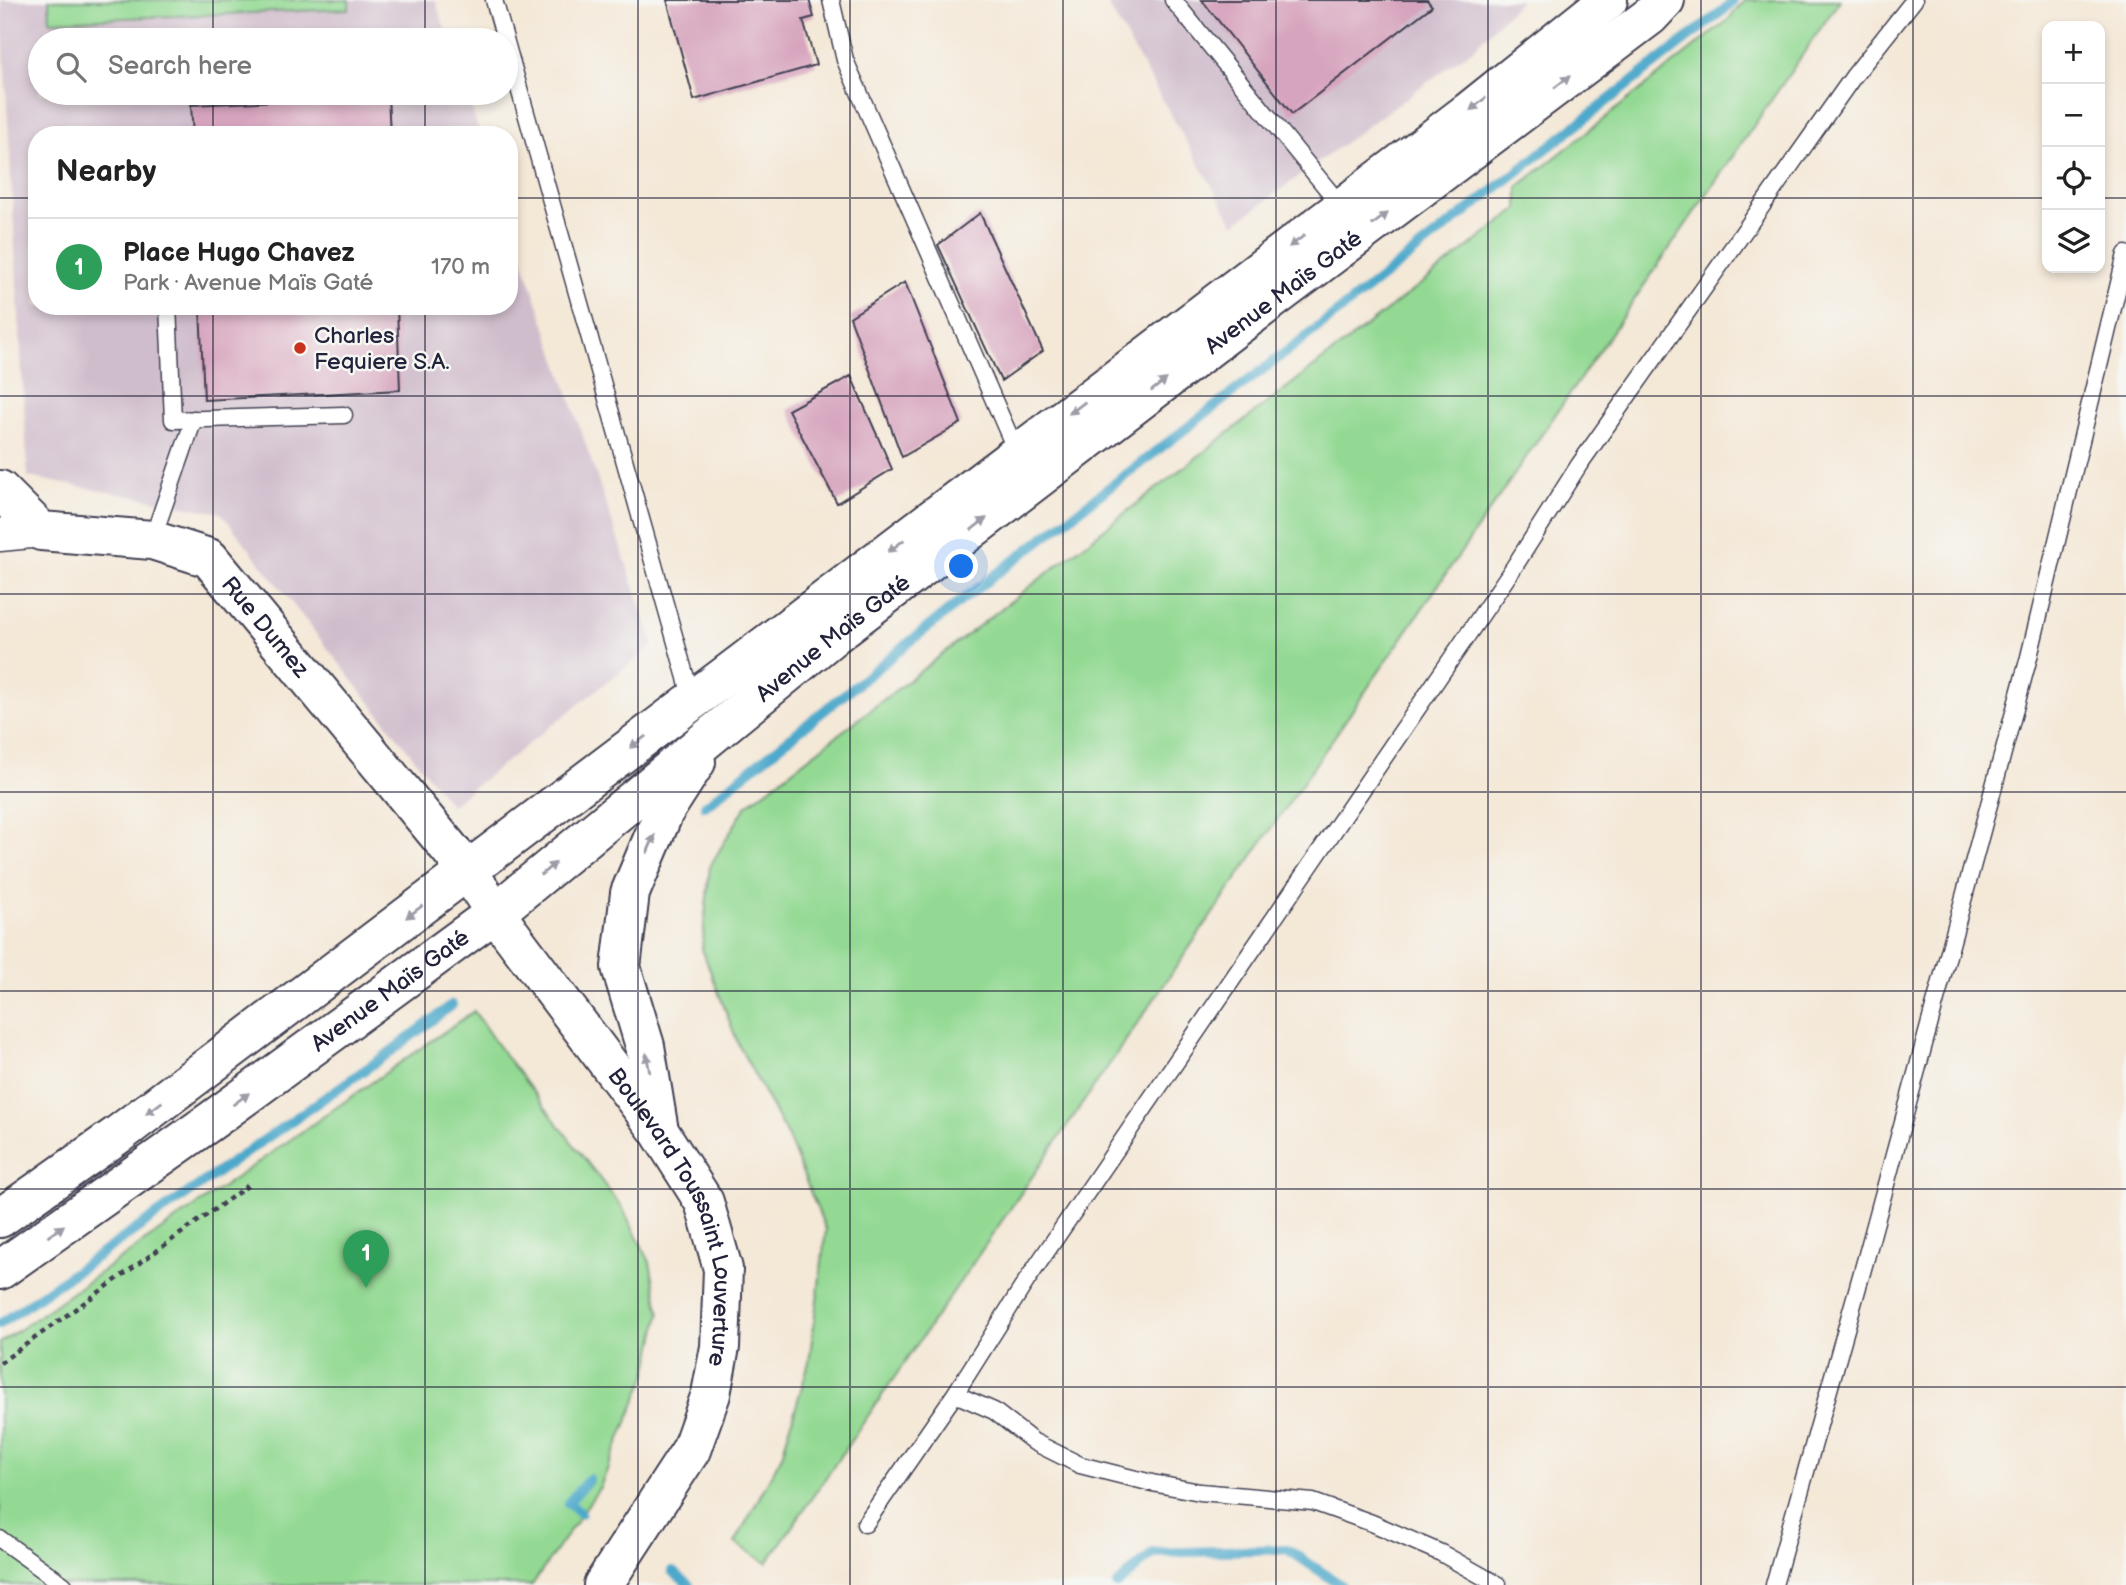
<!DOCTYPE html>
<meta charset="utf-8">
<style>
body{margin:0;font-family:"Balsamiq Sans",sans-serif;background:#f2f2f2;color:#222}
.controls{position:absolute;right:21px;top:21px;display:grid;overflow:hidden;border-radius:14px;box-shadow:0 4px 10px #0003}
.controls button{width:63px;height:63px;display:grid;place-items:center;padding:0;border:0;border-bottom:2px solid #e0e0e0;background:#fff;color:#222;font:35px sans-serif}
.you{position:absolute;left:962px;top:567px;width:24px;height:24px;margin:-18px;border:5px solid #fff;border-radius:50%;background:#1a73e8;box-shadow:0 0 0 10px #1a73e833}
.badge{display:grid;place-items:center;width:46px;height:46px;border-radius:50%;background:#ea580c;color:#fff;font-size:23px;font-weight:700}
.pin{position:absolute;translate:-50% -58px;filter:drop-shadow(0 2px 4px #0008)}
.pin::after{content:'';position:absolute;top:37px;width:24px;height:21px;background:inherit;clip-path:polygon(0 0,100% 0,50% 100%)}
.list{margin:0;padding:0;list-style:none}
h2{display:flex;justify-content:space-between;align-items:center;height:91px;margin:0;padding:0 28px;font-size:30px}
h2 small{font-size:23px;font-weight:400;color:#767676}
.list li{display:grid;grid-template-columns:46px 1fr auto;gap:21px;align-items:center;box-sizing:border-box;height:98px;padding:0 28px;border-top:2px solid #e0e0e0}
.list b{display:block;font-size:26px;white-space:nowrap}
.list p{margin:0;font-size:23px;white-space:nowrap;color:#767676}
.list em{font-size:23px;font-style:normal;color:#767676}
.icon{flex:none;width:38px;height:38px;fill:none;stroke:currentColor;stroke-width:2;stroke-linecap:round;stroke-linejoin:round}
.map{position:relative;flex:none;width:2126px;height:1585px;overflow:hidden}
.search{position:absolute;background:#fff;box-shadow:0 4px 10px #0003;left:28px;top:28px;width:490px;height:77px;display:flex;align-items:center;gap:18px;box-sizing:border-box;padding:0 24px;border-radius:38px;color:#767676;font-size:26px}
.panel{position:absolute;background:#fff;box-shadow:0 4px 10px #0003;left:28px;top:126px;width:490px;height:189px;border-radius:28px}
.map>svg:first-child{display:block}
.industrial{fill:#d0bdcc}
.green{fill:#93d993;stroke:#5a7e67;stroke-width:2}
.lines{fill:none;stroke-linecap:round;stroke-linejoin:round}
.stream{stroke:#4da9cb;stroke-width:10}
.building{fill:#d7a4be}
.lane-casing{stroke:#424052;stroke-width:19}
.street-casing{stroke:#424052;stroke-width:35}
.secondary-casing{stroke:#424052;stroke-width:42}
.path{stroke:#424052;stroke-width:4.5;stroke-dasharray:5 5;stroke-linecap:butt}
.lane{stroke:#fff;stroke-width:16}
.street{stroke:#fff;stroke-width:32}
.secondary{stroke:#fff;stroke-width:38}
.oneway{fill:#9c9ca7}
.grid{fill:none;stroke:#22223b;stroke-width:2;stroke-opacity:0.55}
.poi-dot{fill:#c8321e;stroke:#f6f6f2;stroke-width:2.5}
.labels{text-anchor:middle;stroke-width:5;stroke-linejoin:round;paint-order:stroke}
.street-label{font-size:23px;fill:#22223b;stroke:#f6f6f2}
.poi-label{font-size:23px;fill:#22223b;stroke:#f6f6f2;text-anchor:start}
</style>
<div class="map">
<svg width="2126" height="1585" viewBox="0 0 2126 1585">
<rect width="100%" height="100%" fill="#f6f6f2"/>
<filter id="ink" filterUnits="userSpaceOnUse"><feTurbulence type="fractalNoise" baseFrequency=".0143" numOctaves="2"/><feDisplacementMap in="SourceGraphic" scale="14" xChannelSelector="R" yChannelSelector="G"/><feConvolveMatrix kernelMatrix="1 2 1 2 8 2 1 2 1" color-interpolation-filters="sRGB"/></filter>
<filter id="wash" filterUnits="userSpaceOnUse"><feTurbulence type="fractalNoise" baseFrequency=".00686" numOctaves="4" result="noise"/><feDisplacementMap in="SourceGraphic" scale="28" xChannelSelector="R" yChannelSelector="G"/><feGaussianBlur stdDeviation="1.57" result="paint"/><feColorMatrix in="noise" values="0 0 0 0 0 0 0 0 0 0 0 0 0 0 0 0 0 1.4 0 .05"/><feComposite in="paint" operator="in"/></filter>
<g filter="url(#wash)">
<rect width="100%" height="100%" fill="#f4e8d7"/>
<path class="industrial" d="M1 0H435L449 40H40V93H466L481 135H37V306H509V219L654 645 451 805 221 513 28 477Z
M1105 0H1521L1474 48 1234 224Z"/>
<path class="green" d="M49 0H349V9L50 21Z
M1745 0H1840L767 1563 735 1543 782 1455 809 1362 826 1230 788 1137 739 1046 702 949 710 866 746 806 1518 209V187L1727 21Z
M474 1011 495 1042 623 1209 650 1262 660 1314 647 1374 600 1487 532 1585H0V1343Z"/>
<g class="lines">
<path class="stream" d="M705 806 957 604 1338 312 1730 5 1733 0
M0 1324 386 1055 452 1005
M581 1513 568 1503 589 1479
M672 1571 689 1585
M1117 1585 1153 1553 1287 1549 1341 1585"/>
</g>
<g id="blocks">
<path class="building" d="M667 0H809L814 17 803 20 816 65 694 100Z
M1202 0H1427L1432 6 1292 114Z
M388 96 390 135H193L191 105Z
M980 213 1043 351 1001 381 938 245Z
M905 282 961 423 902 457 850 317Z
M200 306H397L400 390 204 400Z
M851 376 892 469 837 503 788 410Z"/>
</g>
</g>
<g filter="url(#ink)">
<use href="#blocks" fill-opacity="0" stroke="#424052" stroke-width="2"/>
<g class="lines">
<g class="lane-casing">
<path id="lane" d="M494 0 692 699
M831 0 845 60 1017 453
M1173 0 1342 207
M168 306 173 420 344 415
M152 540 194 419
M955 1394 994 1411 1034 1442 1080 1465 1152 1483 1200 1492 1313 1502 1372 1523 1441 1553 1498 1585
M865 1524 955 1394 1027 1280 1514 567 1579 465 1853 77 1914 0
M0 1539 64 1585
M1774 1585 1866 1258 2029 657 2126 254"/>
</g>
<g class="street-casing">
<path id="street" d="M0 535 41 531"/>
</g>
<g class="secondary-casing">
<g id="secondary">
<path id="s1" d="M0 490 41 531 152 540 209 558 468 871 495 913 659 1131 704 1202 723 1269 720 1347 711 1394 691 1450 603 1585"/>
<path d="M658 1125 645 1046 621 967 630 893 664 812 696 762"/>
<path d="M0 1218 119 1134 692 701 1468 112 1608 0"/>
<path id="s2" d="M0 1270 211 1121 495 913 834 635 1232 330 1650 16 1665 0"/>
</g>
</g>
<path class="path" d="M0 1363 250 1184"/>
<use href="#lane" class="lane"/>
<use href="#street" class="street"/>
<use href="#secondary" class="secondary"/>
</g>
<defs><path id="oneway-solid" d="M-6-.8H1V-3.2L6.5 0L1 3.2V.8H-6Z" transform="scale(1.75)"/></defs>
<g class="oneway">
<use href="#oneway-solid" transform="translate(1562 82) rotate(-37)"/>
<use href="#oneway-solid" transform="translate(1478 104) rotate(141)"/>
<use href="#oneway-solid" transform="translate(1380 219) rotate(-37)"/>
<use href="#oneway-solid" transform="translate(1297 241) rotate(143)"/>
<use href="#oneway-solid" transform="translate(1159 385) rotate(-38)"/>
<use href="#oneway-solid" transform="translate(1077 408) rotate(143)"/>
<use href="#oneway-solid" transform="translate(979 524) rotate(-38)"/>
<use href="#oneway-solid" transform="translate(896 546) rotate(143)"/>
<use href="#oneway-solid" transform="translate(638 742) rotate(143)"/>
<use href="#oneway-solid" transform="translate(651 844) rotate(-67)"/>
<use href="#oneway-solid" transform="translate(548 869) rotate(-39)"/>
<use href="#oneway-solid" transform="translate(414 912) rotate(143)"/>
<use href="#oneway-solid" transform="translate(648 1063) rotate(-100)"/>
<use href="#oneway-solid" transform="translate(241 1099) rotate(-36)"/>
<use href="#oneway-solid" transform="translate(154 1108) rotate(143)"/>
<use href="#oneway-solid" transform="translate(56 1231) rotate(-35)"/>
</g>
</g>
<path class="grid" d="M213 0V40M425 0V40M638 0V1585M850 0V1585M1063 0V1585M1276 0V1585M1488 0V1585M1701 0V1585M1913 0V1585M213 93V135M425 93V135M0 198H37M509 198H2047M2100 198H2126M213 306V1585M425 306V1585M0 396H2126M0 594H2126M0 792H2126M0 991H2126M0 1189H2126M0 1387H2126"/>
<circle class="poi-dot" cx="300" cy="348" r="7"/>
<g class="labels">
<g class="street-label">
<text dy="8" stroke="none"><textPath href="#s2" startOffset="1614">Avenue Maïs Gaté</textPath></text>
<text dy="8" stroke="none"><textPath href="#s1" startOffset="318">Rue Dumez</textPath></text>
<text dy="8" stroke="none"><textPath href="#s2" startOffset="1046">Avenue Maïs Gaté</textPath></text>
<text dy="8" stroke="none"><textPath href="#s2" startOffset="480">Avenue Maïs Gaté</textPath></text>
<text dy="8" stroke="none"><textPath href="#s1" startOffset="1046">Boulevard Toussaint Louverture</textPath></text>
</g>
<g class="poi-label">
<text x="314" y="343">Charles<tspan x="314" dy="26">Fequiere S.A.</tspan></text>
</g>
</g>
</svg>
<div class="controls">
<button>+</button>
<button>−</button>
<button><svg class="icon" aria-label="locate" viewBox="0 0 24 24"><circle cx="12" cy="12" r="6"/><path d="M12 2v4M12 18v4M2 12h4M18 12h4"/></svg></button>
<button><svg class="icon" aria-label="layers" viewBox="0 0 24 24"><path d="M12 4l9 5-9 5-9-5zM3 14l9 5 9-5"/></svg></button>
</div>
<div class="you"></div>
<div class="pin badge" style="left:366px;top:1288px;background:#2e9e5b">1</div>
<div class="search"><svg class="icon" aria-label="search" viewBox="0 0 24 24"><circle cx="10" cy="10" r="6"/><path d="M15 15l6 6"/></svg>Search here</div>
<section class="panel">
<h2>Nearby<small></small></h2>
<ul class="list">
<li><span class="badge" style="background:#2e9e5b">1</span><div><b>Place Hugo Chavez</b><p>Park · Avenue Maïs Gaté</p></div><em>170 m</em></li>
</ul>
</section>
</div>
